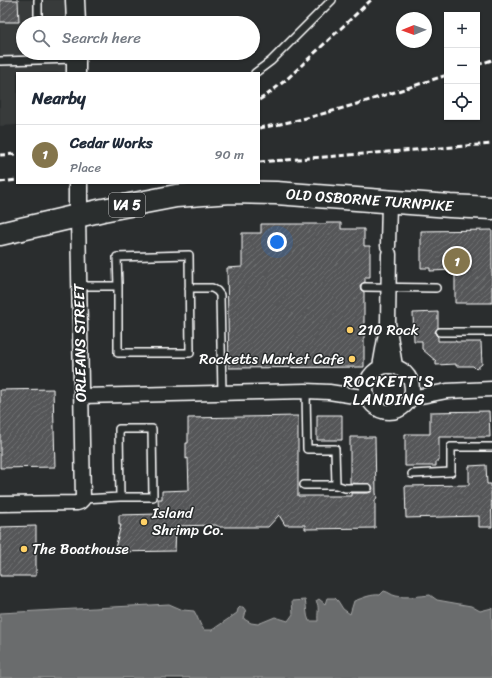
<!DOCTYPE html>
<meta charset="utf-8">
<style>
body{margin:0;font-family:Sriracha,sans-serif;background:#f6f6f7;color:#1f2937}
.controls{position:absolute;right:12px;top:12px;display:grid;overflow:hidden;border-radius:0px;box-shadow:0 1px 3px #0004}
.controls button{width:36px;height:36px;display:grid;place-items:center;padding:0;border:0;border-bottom:1px solid #e0e1e3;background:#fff;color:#1f2937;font:20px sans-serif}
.compass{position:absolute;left:396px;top:12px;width:36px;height:36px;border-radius:50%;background:#fff;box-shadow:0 1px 3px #0004;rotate:269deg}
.you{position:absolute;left:277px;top:242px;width:14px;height:14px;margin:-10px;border:3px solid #fff;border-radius:50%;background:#1a73e8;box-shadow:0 0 0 6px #1a73e833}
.badge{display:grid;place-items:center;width:26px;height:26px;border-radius:50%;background:#84754c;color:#fff;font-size:13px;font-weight:700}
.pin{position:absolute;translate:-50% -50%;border:2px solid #fff;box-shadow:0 1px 4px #0006}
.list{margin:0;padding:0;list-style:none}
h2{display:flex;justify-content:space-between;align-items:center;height:52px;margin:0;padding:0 16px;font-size:17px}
h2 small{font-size:13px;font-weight:400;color:#747a83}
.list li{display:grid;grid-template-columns:26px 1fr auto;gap:12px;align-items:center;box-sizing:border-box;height:60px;padding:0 16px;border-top:1px solid #e0e1e3}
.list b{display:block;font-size:15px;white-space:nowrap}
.list p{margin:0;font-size:13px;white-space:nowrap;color:#747a83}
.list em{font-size:13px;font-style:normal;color:#747a83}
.icon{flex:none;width:22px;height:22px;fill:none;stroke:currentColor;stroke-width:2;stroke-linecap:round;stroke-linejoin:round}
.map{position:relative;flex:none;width:492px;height:678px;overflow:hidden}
.search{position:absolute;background:#fff;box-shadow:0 1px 3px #0004;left:16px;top:16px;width:244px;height:44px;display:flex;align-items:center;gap:10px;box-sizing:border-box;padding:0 14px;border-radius:22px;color:#747a83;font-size:15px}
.panel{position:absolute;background:#fff;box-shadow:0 1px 3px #0004;left:16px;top:72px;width:244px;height:112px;border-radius:0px}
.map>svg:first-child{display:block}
.built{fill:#373a3b}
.water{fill:#6a6c6d;stroke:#a6a7a7}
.building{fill:url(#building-hatch);stroke:#fff}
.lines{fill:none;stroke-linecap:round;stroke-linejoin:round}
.service-casing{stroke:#fff;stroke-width:10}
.minor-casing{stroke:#fff;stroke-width:17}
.tertiary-casing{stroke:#fff;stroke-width:21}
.primary-casing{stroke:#fff;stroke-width:25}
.service{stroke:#2a2d2e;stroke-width:7}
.minor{stroke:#2a2d2e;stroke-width:14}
.tertiary{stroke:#2a2d2e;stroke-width:18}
.primary{stroke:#2a2d2e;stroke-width:22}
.rail{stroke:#fff;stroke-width:3;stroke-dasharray:6 3;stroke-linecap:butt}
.poi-dot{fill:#ffd166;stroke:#2a2d2e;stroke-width:1.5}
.labels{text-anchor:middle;stroke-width:3;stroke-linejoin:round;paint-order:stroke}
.shield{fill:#2a2d2e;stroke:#bfc0c0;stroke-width:1}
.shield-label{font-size:14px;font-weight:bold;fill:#fff}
.street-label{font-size:15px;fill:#fff;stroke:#2a2d2e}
.poi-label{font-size:15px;fill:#fff;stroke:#2a2d2e;text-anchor:start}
.neighbourhood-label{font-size:16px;letter-spacing:1px;fill:#fff;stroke:#2a2d2e}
</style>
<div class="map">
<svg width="492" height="678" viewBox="0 0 492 678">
<defs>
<pattern id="building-hatch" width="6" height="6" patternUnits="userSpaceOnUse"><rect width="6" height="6" fill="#555758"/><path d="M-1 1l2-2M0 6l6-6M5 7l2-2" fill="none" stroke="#6e7071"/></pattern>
</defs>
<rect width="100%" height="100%" fill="#2a2d2e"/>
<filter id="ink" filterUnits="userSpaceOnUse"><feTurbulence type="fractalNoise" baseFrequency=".025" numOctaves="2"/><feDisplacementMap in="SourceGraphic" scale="8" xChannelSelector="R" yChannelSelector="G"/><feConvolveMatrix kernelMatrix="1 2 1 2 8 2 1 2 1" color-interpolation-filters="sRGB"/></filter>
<g filter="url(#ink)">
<path class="built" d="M0 0H68V23H23V53H69V73H17V125L0 126Z"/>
<path class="water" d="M384 591C389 592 391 595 396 596 405 598 421 596 430 595L437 600 471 606 480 611 492 608V678H0V613L169 604 183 610 194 611C198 617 199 624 204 630H212L237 613 238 609 240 607H243L246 611 244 619 251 623 258 624 275 617 288 621 293 614 292 601 305 600C307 607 306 615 309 621H318C317 613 320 607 316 601L319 599 325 604 327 598H335L338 601 343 609 350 614 354 601C363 598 371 594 380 595Z"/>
<path class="building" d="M0 0H18L19 22H0Z
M326 223H341V229H364V246H370V277H365V282L361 284 360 287 361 290 364 292V367L229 368 227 268 242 267V233H261V224H326Z
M492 230V303H455V270L430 271V268H421V231Z
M438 312V328L436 330 435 332 436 335 438 337V341H456V342H481L482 364 476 369 473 366H456V364L436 365V361L422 349V341H414L413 313Z
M53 389 55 467 0 468V390Z
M489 411 490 437H439V461H436V466H405V434H430V412Z
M317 415H342V440H317Z
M298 416V496H351V493H368L371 492 373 488 370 484 350 483V437H375L376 493 377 497 375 501V528L305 529V525H285L279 515 268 527H219L216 525 176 526 175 551 114 552 121 525H119V515L159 514 158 499H162V491L189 490 188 458 186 459V443H188V418Z
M486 465 487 484H491L492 527H479V516L406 518 405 486 469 485V466Z
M36 526V576H0V527Z"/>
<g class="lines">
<g class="service-casing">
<path id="service" d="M38 23V0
M0 61 76 59
M255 73 271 61 332 0
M79 286H118V353H190L189 255 117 257 118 286
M365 287 436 288
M189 288H212L217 291 220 295 222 393
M440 332H492
M412 474 451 472V447H492
M304 485H336L335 449H307L306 391
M336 485 345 488H368
M83 499 120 497H153L152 429H119L120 497"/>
</g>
<g class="minor-casing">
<path id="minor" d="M388 246 389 202
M389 254 388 323 395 366
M366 389a23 23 0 1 1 46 0a23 23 0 1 1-46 0Z
M380 367 386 333
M81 396 306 391 329 392 368 398
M411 398 447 391 492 389
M0 504 77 503 80 502 83 499 78 216"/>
</g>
<g class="tertiary-casing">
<path id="tertiary" d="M75 0 76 23
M76 53V73
M78 183V216"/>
</g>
<g class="primary-casing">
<g id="primary">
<path id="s1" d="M0 234 103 210 176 196 231 192 276 193 450 206 492 208"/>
</g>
</g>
<use href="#service" class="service"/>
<use href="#minor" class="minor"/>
<use href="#tertiary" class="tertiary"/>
<use href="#primary" class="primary"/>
<path class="rail" d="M477 65 492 60
M259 100 267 95 287 79 371 0
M259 128C323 117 385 95 447 75
M0 155 17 154
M259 162 492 144
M0 182 17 180"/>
</g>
</g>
<g class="poi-dot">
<circle cx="350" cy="330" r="4"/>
<circle cx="352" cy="359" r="4"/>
<circle cx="144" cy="522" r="4"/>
<circle cx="24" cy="549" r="4"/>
</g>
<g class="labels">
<rect class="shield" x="109" y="193" width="36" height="24" rx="3"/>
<g class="shield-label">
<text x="127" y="210">VA 5</text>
</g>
<g class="street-label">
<text dy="5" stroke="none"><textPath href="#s1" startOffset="374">OLD OSBORNE TURNPIKE</textPath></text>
<text transform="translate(80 343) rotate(-91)" y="5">ORLEANS STREET</text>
</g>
<g class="poi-label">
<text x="358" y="335">210 Rock</text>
<text x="344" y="364" text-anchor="end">Rocketts Market Cafe</text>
<text x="152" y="518">Island<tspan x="152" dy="17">Shrimp Co.</tspan></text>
<text x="32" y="554">The Boathouse</text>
</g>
<g class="neighbourhood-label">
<text x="389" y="387">ROCKETT'S<tspan x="389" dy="18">LANDING</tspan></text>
</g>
</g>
</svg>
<div class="controls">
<button>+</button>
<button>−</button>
<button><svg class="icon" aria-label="locate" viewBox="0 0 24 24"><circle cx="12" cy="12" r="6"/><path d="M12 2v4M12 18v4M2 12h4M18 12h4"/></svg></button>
</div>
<svg class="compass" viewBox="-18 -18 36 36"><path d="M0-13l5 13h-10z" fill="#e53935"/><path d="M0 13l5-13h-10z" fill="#747a83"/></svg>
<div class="you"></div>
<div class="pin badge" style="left:457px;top:261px">1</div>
<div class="search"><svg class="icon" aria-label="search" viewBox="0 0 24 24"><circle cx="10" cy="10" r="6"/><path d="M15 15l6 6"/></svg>Search here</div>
<section class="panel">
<h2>Nearby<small></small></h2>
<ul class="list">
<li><span class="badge">1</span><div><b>Cedar Works</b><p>Place</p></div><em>90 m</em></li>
</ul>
</section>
</div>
